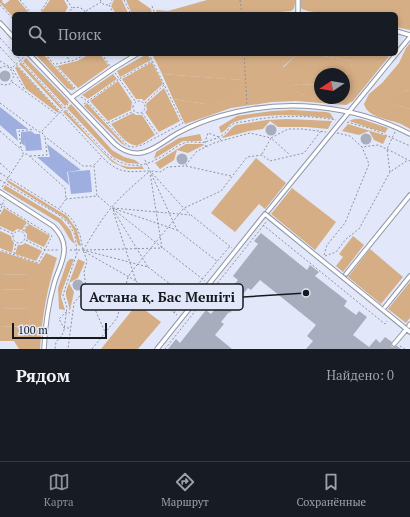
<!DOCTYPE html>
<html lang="ru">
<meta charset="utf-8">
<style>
body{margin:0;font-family:"PT Serif",serif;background:#242831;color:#f1f3f6}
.compass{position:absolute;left:314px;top:68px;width:36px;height:36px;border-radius:50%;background:#171b24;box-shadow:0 2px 6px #0003;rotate:258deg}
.scale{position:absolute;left:12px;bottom:10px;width:95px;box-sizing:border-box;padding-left:4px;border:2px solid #17191f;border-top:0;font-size:11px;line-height:14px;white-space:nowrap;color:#17191f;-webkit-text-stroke:3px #e2e8f9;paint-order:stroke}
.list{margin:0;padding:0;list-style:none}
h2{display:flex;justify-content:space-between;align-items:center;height:52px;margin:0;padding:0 16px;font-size:17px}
h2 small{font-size:13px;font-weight:400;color:#9ea1a6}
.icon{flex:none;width:22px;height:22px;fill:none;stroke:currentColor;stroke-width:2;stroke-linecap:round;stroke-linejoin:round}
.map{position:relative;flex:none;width:410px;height:349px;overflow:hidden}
.search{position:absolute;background:#171b24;box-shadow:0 2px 6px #0003;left:12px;right:12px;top:12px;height:44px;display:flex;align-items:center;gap:10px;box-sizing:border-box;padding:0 14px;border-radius:6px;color:#9ea1a6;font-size:15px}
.sheet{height:112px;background:#171b24}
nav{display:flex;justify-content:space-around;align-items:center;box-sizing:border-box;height:56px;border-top:1px solid #363941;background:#171b24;font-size:11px;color:#9ea1a6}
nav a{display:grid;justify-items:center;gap:2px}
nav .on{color:#8c9099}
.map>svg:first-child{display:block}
.green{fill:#d5ae85;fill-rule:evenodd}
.forest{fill:#d5ad85}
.water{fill:#9eafdf}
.building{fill:#a7adbd}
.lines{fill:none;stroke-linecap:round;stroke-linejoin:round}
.service-casing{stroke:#9197a7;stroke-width:5.5}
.path{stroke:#8e929f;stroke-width:1;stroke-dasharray:2 2;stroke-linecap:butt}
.service{stroke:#fff;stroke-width:3.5}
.leader{fill:none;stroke:#17191f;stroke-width:1.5}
.callout-dot{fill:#17191f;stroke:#e2e8f9;stroke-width:1.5}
.callout{fill:#e2e8f9;stroke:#17191f;stroke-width:1.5}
.callout-label{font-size:14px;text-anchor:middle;font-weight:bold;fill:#17191f}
</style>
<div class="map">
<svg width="410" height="349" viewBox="0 0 410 349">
<rect width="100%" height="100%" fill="#e2e8f9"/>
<path class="green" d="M0 0H2L3 3 5 4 10 0H18L30 14H14V18L0 3Z
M50 0H64L68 7 64 14H40Z
M114 0H122L128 13 127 14H116L111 6Z
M126 0H138L151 9 152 14H132Z
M207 0H295C295 4 295 9 291 11L259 14H157L156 10 168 11Z
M301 0H410V30L396 27V14C382 14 307 16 301 8Z
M410 43V90L404 91 389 103 410 109V129C406 127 402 124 398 123 388 119 367 117 364 104L369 94 382 83 399 63 406 48Z
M35 54H43L75 89 71 90 67 88Z
M90 54H100L109 66 78 88 57 66 77 61Z
M147 54 151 60 120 77 117 71Z
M152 54H311L295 56 283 67 350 74 352 61 313 54H391L353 101 346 105 296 101 272 102 231 108 185 124 173 99 205 104 241 80 162 74ZM320 74H344V98H320V95H304L289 87 298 84 320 85Z
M26 58 69 102 65 106 23 61Z
M21 62 63 108 61 109 19 64Z
M152 62 163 84 144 101 142 99H136L122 79Z
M17 66 59 111 58 113 26 89 15 68Z
M113 74 117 79 88 99 82 95Z
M118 81 132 102 131 110 108 121 90 101Z
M164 88 180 121 159 132 145 112 147 110 146 104Z
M87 103 127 147 121 143 84 106Z
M71 104 112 150 124 157 135 160 140 164 127 163 113 157 67 108Z
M65 110C78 123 105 158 120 165 127 167 135 168 142 166L144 169H127L112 162 63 112Z
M292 110 326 112 330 113 334 119C308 115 257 112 232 123 228 126 226 131 221 133L219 127 237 116 272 111Z
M133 113 136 115H142L155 135C150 138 144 143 138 145 127 147 117 131 111 124Z
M287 119 332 121 328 129 306 127H278L270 121 263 129 249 131 223 138 222 137C228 134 230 128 236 125L267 120Z
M354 119H361L388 128 385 133 349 121Z
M348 124 387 136 383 144 374 140 369 131 359 135 342 131Z
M200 134 202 141H183L154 159 156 152 179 138Z
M186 144H203L204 145 188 153 177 150 174 160 160 169 155 163 184 145Z
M256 158 286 183 265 209 259 204 235 232 211 213Z
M8 180 67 216 77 230 81 246 78 245 74 231 71 225 63 217 7 182Z
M5 185 61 219 71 231 75 244C67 239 66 229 58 222L3 189Z
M292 188 336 222 315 250 271 214Z
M4 208 27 222 22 230 17 229 13 232 0 226V215Z
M29 224 50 236 44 247 27 239V234L24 231Z
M0 231 11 236 12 240 14 243 12 253 0 248Z
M353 236 364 245 343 272 336 266 343 257 339 254Z
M25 243 42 251 36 261 15 254 18 245H22Z
M370 249 403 277 381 304 348 277Z
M0 251 39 264 46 253 57 258C47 288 42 317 40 349H19L14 341H0V326L29 327 30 309 0 308V289L28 290 30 275 0 274Z
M70 259H74L62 291 61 297 65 310 59 309 58 288 67 262Z
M78 259 85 262 78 278 69 283 74 292 70 310H69C70 303 65 298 66 291Z
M410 282V318L406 323 388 309Z
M137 304 161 322 138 349H101Z"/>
<path class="forest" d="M313 54 352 61 351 74 283 68 295 56Z
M162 74 242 80 226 97 211 103 205 104 173 99Z
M298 84 320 85V95H304L288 87Z
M410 90V109L388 103C394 96 400 91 410 90Z
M0 274 30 275 29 290 0 289Z
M0 308 31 309 29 327 0 326Z"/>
<path class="water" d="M0 107 28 129H16L18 141 0 125Z
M31 131 35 134H40L42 150 26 151 24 138 25 146 21 143V132Z
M47 144 81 170 67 172 69 185 37 157H50Z
M90 170 92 192 71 194 68 172Z"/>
<path class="building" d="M-0.5 76a5.5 5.5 0 1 1 11 0a5.5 5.5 0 1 1-11 0Z
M265.5 130a5.5 5.5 0 1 1 11 0a5.5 5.5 0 1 1-11 0Z
M360.5 139a5.5 5.5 0 1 1 11 0a5.5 5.5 0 1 1-11 0Z
M176.5 159a5.5 5.5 0 1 1 11 0a5.5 5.5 0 1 1-11 0Z
M261 233 307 270 310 265 319 272 315 276 347 301 344 306 356 315 359 311 367 317 353 335 369 347 376 339 380 343 385 337 392 342 391 345 392 347 397 346 401 349H306L313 341 307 336 316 325 260 280 251 290 248 288 240 298 241 299 230 313 229 312 221 322 224 324 215 335 232 349H168L176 339 180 343 206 310 211 314 219 304 216 302 227 288 230 290 238 280 233 276 258 244 254 241Z
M72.5 285a5.5 5.5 0 1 1 11 0a5.5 5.5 0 1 1-11 0Z"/>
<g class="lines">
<g class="service-casing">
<path id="service" d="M298 14V0
M0 23 14 38
M396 31 410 35
M29 54 115 144C123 151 130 154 140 153 152 152 167 139 178 133 191 126 206 120 220 116 283 98 352 104 410 134
M71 98 114 68 137 54
M0 192 53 226C59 232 64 239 64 248 65 260 57 272 54 284 48 305 45 327 44 349
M268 211 410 37
M346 274 410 195
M385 307 410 276
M409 326 410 324
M394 344 405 331
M157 349 265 214 410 332"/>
</g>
<path class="path" d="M20 0 32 14
M67 0 72 8
M100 0 103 4C107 6 111 5 112 0
M124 0 131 14
M240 0 242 14
M0 5 14 20
M109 5 114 14
M152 6 155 14
M86 11 101 2
M39 14 48 0
M68 14 72 8C78 6 84 8 86 14
M0 38 14 53
M0 47 105 160C126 179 136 168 160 172L168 167 185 166 197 151 214 143 250 133 271 138 288 129H302L326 132
M15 54 105 152C126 171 144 168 166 154 172 150 178 145 184 143 191 140 198 144 205 142 211 140 220 138 225 133 228 131 229 126 233 124 237 122 243 122 248 121 276 115 308 115 336 120
M45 54 75 88
M65 54 70 61
M102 54 110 66
M244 54 247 105
M0 61 12 68 25 90
M56 64 72 61 87 54
M13 67 24 57
M0 68 4 66 10 68 14 76 10 84 5 85 0 84
M115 73 135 101
M12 82 58 115
M81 97 87 101 128 146 133 147 142 145 183 123 149 54
M133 107a6 6 0 1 1 12 0a6 6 0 1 1-12 0Z
M0 103 39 132H42L43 135 83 166H94L97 196 66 199
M145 103 164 85
M84 104 119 79 152 61
M142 113 158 135
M347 122 372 129 410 146
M108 123 134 111
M0 131 23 151V154H27L65 188 66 199 59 209
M42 131 69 103
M395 132 387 149 390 172 408 160
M337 133 350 136 362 147 378 145 395 153 410 161
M206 147 205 142 208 133 219 137 221 141
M21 148 19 131 34 129
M262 154 271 138 290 155
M30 156 47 155 45 137
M0 163 10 172
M94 165 102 157
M186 166 231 176
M0 173 59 209 69 216 74 222 80 235 83 250 87 261 84 272 86 288 74 303 68 349
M0 180 59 215 68 223 75 235 77 253 63 295 67 307 64 330 62 335 56 342 55 349
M2 187 23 155
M98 196 111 207
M0 204 52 236 38 263 0 250
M113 208 190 215 151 172
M113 209 205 281
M0 212 4 200
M191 215 232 248
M263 225 385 324 387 321
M0 228 13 234
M177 230 217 261
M13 237a6 6 0 1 1 12 0a6 6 0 1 1-12 0Z
M23 231 29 222
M26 240 45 250H58
M70 250H83
M83 250 148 267 112 208 177 230 144 158
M83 250C92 236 100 221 111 208 122 195 136 183 149 172
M86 250 162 248 150 173
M85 252 136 281 113 211
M14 254 16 243
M324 255 327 245 345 223 369 164 362 147
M325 256 336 252 346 239 359 229 390 172
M148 267 187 297
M136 281 177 315
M214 288 222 295
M86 289 105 332
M174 313 230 246
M69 328H64L59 319 66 312 70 313
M400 346 405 349
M92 349 117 318 128 277 132 271 184 208 221 191 247 157 262 155 270 161 304 153 321 131
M165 349 267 221"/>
<use href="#service" class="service"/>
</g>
<path class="leader" d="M306 293L243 297"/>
<circle class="callout-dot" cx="306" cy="293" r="4"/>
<rect class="callout" x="81" y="284" width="162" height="26" rx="4"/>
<g class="callout-label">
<text x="162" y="302">Астана қ. Бас Мешіті</text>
</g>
</svg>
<svg class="compass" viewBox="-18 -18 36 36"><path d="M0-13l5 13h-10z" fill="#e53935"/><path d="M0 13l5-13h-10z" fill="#9ea1a6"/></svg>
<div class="scale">100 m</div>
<div class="search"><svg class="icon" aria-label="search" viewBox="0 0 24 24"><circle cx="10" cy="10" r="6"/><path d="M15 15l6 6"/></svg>Поиск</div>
</div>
<section class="sheet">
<h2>Рядом<small>Найдено: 0</small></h2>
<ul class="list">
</ul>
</section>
<nav>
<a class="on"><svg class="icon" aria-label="map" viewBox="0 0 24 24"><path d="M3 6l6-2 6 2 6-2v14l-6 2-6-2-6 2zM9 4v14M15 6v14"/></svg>Карта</a>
<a><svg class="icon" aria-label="directions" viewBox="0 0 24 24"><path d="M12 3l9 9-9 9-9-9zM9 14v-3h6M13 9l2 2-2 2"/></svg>Маршрут</a>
<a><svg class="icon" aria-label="saved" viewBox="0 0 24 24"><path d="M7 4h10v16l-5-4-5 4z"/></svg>Сохранённые</a>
</nav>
